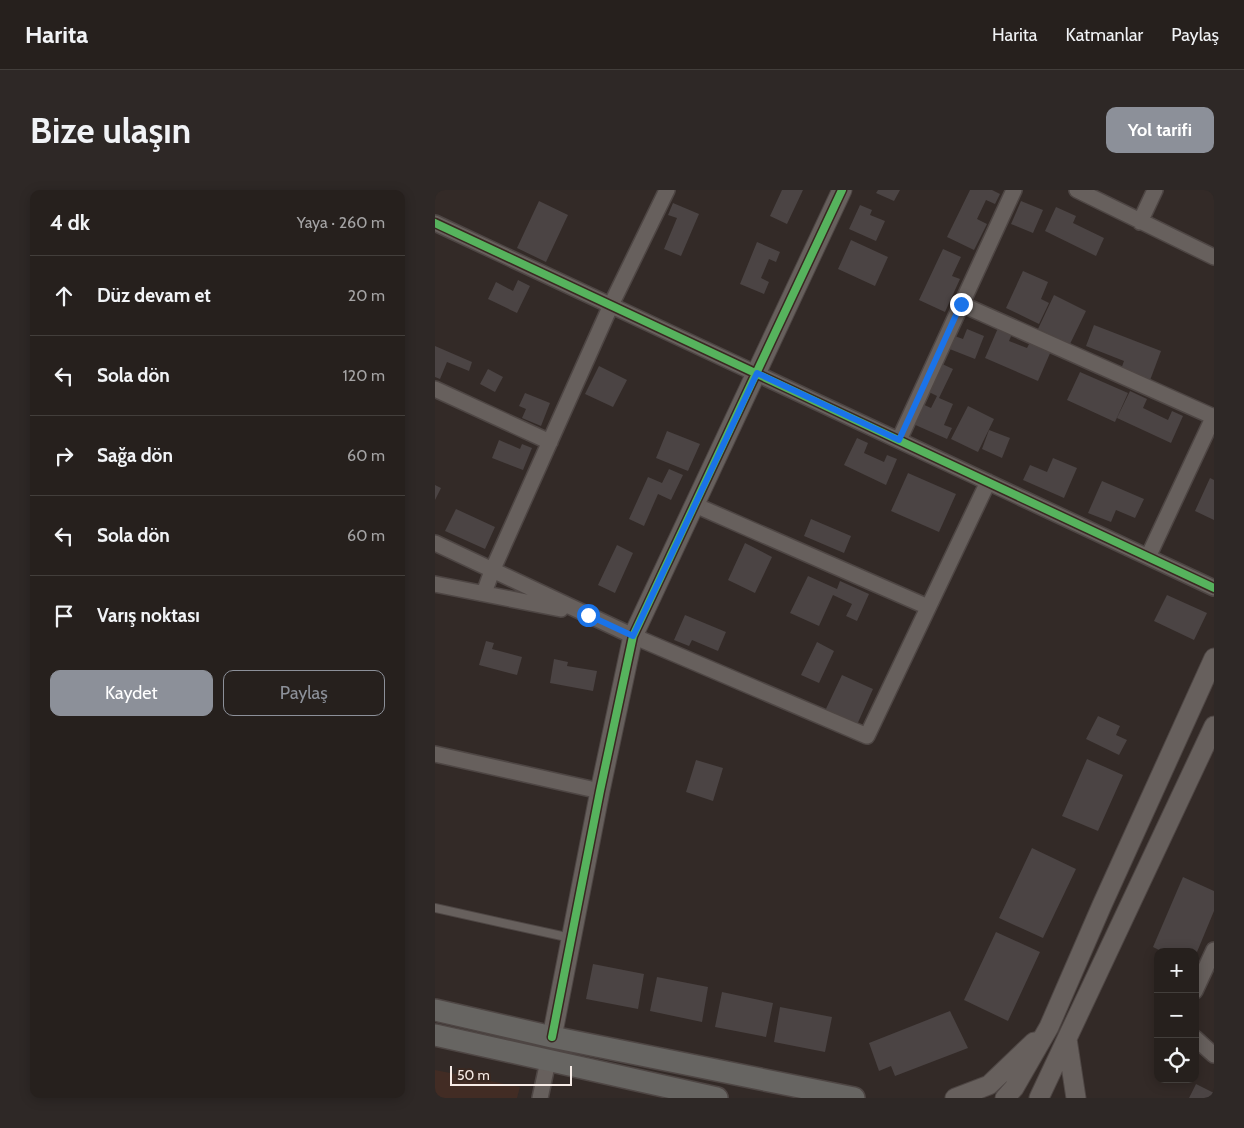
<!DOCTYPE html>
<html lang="tr">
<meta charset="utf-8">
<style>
body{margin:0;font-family:Cabin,sans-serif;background:#2e2826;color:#f1f3f6}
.controls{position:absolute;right:15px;bottom:15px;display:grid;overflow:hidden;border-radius:10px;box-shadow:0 2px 12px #0003}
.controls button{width:45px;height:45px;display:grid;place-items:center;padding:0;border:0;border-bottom:1px solid #423e3b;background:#26201d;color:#f1f3f6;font:25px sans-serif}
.scale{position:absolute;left:15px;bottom:12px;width:122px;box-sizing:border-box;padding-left:5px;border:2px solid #f6ebe6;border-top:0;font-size:14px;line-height:18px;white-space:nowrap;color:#f6ebe6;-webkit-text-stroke:4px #392821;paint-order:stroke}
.stop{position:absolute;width:15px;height:15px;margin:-11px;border:4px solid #1a73e8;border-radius:50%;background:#fff}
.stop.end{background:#1a73e8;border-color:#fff;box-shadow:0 1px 5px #0008}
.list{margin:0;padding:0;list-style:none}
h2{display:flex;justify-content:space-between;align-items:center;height:65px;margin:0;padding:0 20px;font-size:21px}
h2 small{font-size:16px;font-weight:400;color:#a4a3a4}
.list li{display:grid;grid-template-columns:32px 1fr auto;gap:15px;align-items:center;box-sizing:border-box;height:80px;padding:0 20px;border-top:1px solid #423e3b}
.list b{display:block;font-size:19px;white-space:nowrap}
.list em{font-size:16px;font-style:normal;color:#a4a3a4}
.actions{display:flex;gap:10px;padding:15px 20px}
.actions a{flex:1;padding:11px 0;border:1px solid #8c9099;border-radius:10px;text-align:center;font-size:18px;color:#8c9099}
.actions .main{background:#8c9099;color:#fff}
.icon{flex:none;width:28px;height:28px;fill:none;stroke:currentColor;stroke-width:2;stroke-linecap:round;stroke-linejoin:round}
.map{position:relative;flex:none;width:779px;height:908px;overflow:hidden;border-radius:10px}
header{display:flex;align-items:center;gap:30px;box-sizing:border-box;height:70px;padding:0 25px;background:#26201d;border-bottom:1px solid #423e3b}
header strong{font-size:24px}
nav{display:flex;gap:28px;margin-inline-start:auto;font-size:18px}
.intro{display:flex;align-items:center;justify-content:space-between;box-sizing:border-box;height:120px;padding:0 30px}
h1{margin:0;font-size:35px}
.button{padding:12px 22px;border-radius:10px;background:#8c9099;color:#fff;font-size:18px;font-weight:700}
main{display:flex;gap:30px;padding:0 30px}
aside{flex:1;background:#26201d;border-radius:10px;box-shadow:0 2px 12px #0003}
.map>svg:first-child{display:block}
.built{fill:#422c24}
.building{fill:#4b4444}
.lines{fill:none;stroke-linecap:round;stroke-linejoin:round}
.service-casing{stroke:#4e4644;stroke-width:10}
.minor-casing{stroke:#4e4644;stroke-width:18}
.tertiary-casing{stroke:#4e4644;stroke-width:21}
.secondary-casing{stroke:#4e4644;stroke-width:24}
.service{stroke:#67605d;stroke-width:8}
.minor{stroke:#67605d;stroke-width:15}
.tertiary{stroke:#67605d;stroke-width:19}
.secondary{stroke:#676562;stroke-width:21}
.cycleway-casing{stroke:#392821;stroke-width:11}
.cycleway{stroke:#56b35d;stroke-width:8}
.route{stroke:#1a73e8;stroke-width:6}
</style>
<header>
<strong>Harita</strong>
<nav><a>Harita</a><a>Katmanlar</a><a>Paylaş</a></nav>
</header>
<div class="intro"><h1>Bize ulaşın</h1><a class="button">Yol tarifi</a></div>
<main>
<aside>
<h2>4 dk<small>Yaya · 260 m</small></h2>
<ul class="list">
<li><svg class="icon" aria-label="ahead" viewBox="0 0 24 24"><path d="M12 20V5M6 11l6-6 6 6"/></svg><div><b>Düz devam et</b></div><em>20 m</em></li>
<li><svg class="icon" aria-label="left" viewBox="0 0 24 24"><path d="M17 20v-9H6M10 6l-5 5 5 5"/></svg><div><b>Sola dön</b></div><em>120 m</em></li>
<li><svg class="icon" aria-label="right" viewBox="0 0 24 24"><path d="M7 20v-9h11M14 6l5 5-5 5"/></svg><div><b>Sağa dön</b></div><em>60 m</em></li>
<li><svg class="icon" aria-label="left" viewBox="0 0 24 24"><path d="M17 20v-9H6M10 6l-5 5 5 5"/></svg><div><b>Sola dön</b></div><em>60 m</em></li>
<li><svg class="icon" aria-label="arrive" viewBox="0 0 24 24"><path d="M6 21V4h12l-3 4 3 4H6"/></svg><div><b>Varış noktası</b></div></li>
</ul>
<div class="actions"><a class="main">Kaydet</a><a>Paylaş</a></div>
</aside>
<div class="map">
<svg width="779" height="908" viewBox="0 0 779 908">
<rect width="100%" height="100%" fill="#332a27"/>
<path class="built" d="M0 880 85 897 82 908H0Z"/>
<path class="building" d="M347 0H368L352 34 335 26Z
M443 0H465L459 11 441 3Z
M535 0H557L565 4 560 14 551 10 542 29 552 34 539 60 512 47Z
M104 11 133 25 111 72 82 58Z
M586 11 608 20 598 43 576 34Z
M238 13 264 24 246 66 229 59 242 28 233 25Z
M425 15 437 20 435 25 450 31 441 51 414 39Z
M621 17 641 26 638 33 669 48 661 66 610 41Z
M416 50 453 67 440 96 403 79Z
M322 52 345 62 341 72 334 69 326 88 334 92 329 104 305 94Z
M508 59 526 67 517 86 525 89 510 122 484 110Z
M588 81 613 92 606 109 614 113 604 134 571 118Z
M83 90 95 96 82 123 53 109 61 92 78 101Z
M619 105 651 121 635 154 603 139Z
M659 135 726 161 714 193 685 182 689 171 651 156Z
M563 138 577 144 574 151 592 158 595 152 616 161 603 191 550 168Z
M532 139 549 146 540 169 512 158 517 145 528 149Z
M0 156 37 172 34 181 12 172 5 189 0 187Z
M505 173 518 179 504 208 518 214 509 235 517 238 512 249 476 233 485 213 496 218 502 206 492 201Z
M164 176 192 190 178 217 150 204Z
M53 179 68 187 60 202 45 194Z
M645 182 693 203 680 232 632 210Z
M695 201 712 209 708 218 733 230 737 221 748 226 736 253 682 228Z
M90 203 115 213 106 236 87 228 91 219 84 216Z
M533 216 559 229 543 262 516 249Z
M554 240 575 248 567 268 547 259Z
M232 241 265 254 253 281 221 268Z
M422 248 433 253 429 263 449 272 452 265 462 269 451 295 409 275Z
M64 250 85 259 87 254 97 258 88 280 57 268Z
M618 268 642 278 629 308 588 290 595 275 612 282Z
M234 279 248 285 236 310 223 304 209 336 194 329 213 287 227 293Z
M473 283 521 304 504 342 456 321Z
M775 288 779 290V330L760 321Z
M667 291 709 309 700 328 681 320 676 332 653 323Z
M0 295 6 298 0 310Z
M21 319 60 337 50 359 10 341Z
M376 329 416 346 409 363 369 346Z
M310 353 337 367 320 403 293 390Z
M182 355 198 363 180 403 163 395Z
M373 386 402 399 405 391 434 404 422 431 411 426 417 414 398 405 384 436 355 423Z
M732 405 772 423 759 450 719 431Z
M250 425 291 442 283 461 257 450 254 456 239 450Z
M51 451 59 453 57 459 87 467 82 485 44 475Z
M382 452 399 461 384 493 366 485Z
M119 469 133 472 132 476 162 481 158 501 115 493Z
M407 485 438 499 421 537 389 523Z
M663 526 685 536 681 545 692 550 684 565 651 549Z
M652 569 688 585 663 641 627 626Z
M261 570 288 578 278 611 251 602Z
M597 658 641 679 608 748 564 728Z
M748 687 779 701V721L762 762H728L718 757Z
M561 742 605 762 573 831 529 810Z
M158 774 209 784 203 819 151 809Z
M222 787 273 797 267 832 215 821Z
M287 802 338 813 331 847 280 837Z
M345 817 397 827 390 862 339 852Z
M515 821 533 858 460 886 456 876 444 881 434 853Z
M761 894 779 903V908H754Z"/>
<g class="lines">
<g class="service-casing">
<path id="service" d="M0 718 136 748"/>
</g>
<g class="minor-casing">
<path id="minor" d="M642 0 779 67
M705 32 720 0
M0 33 779 398
M526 114 779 227
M0 199 115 252
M464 250 579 0
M260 315 493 417
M0 353 198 446 432 546 553 292
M713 367 779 226
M0 394 126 419
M49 403 57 381 176 115 232 0
M0 564 165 601
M760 801 779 760
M760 848 779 865
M105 908 113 871"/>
</g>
<g class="tertiary-casing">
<path id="tertiary" d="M117 847 165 601 198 446 407 0
M632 849 641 908
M520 908 554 895 599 852
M570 908 579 898 614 837 667 715 779 468
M604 908 779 536"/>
</g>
<g class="secondary-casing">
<path id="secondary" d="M0 820 117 847 419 908
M0 845 282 908"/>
</g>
<use href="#service" class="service"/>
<use href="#minor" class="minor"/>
<use href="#tertiary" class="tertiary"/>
<use href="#secondary" class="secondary"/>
<g class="cycleway-casing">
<path id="cycleway" d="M0 33 779 398
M117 847 165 601 198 446 407 0"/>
</g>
<use href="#cycleway" class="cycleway"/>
</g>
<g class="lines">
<path class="route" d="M153 425 198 446 322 183 464 250 526 114"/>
</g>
</svg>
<div class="controls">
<button>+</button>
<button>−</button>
<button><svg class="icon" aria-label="locate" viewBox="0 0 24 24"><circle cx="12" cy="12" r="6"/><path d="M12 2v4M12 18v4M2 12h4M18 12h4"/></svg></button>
</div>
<div class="scale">50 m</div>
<div class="stop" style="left:153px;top:425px"></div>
<div class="stop end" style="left:526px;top:114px"></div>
</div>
</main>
